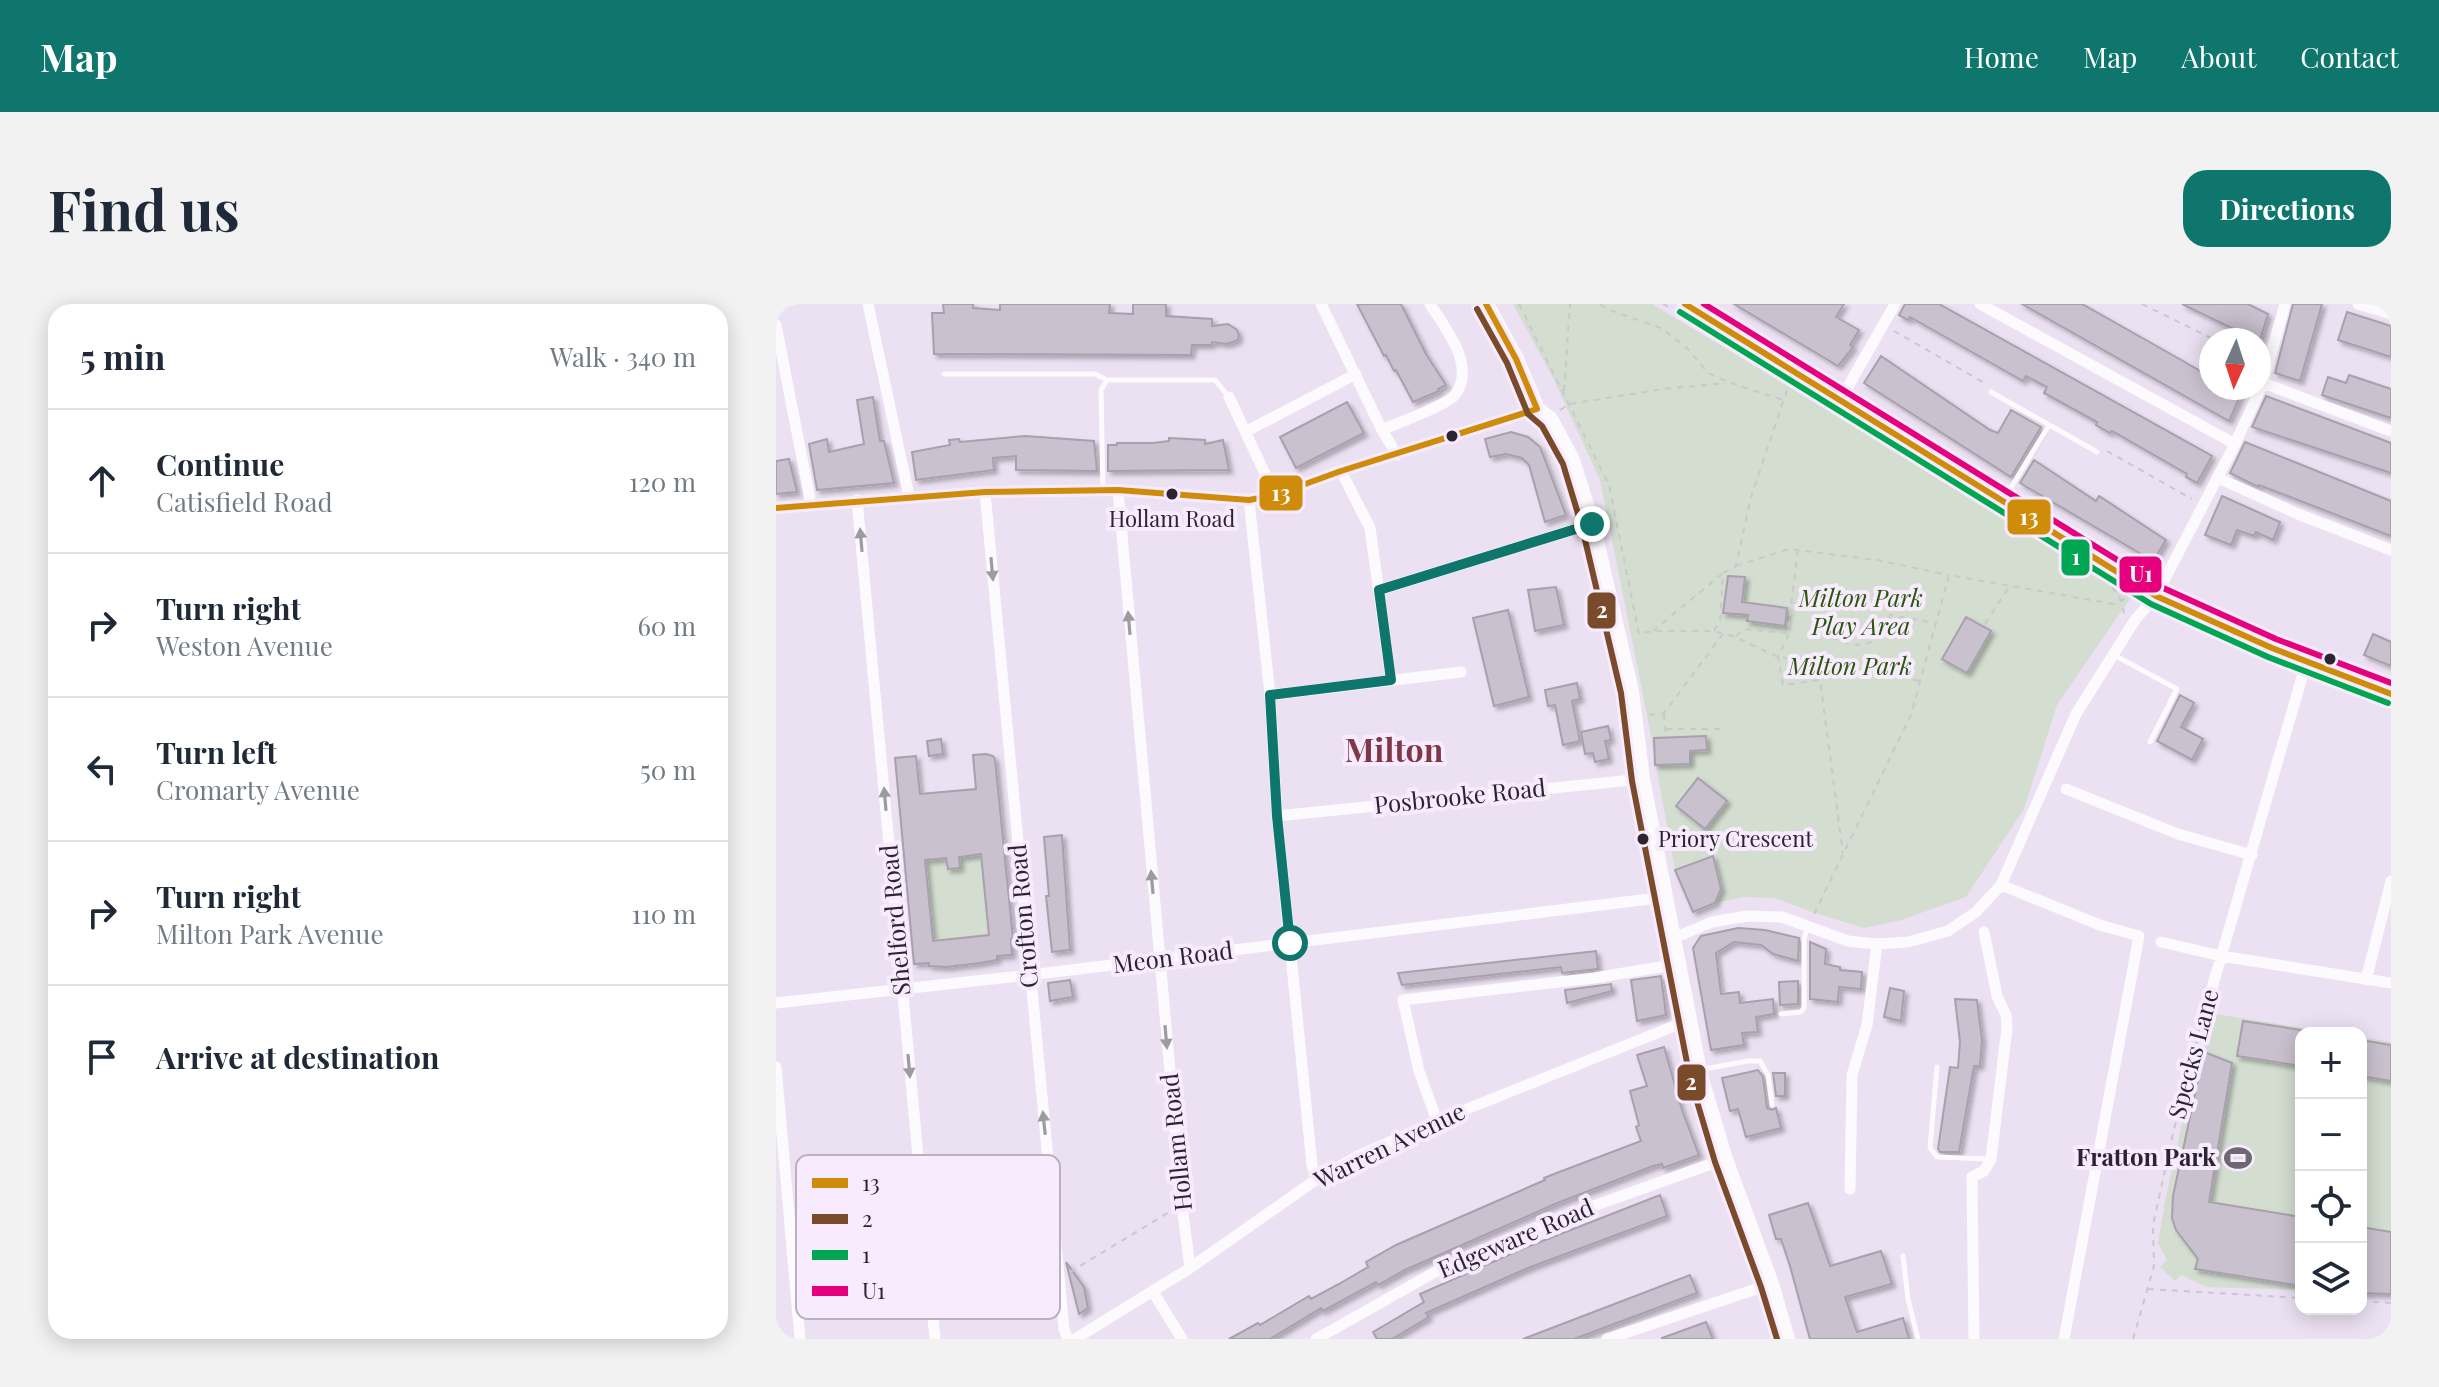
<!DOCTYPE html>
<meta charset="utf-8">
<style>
body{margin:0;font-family:"Playfair Display",serif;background:#f2f2f3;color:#1f2937}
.controls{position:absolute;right:24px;bottom:24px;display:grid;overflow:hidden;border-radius:16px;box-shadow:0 4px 20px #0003}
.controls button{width:72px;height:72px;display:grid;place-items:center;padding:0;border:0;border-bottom:2px solid #e0e1e3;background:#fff;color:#1f2937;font:40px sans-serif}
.compass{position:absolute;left:1423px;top:24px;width:72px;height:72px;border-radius:50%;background:#fff;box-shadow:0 4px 20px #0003;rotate:183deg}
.stop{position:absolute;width:24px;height:24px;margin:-18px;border:6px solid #0f766e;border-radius:50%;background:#fff}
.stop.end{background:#0f766e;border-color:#fff;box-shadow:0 2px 8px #0008}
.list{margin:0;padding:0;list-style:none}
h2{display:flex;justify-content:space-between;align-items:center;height:104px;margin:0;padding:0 32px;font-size:34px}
h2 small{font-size:26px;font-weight:400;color:#747a83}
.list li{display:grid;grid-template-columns:52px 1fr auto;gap:24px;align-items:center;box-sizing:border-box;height:144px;padding:0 32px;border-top:2px solid #e0e1e3}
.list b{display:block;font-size:30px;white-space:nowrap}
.list p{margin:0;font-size:26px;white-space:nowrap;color:#747a83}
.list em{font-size:26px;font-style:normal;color:#747a83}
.icon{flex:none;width:44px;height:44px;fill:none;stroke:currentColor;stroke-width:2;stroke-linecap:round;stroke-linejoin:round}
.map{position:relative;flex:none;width:1615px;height:1035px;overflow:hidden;border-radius:24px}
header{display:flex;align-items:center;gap:48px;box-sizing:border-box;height:112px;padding:0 40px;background:#0f766e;color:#fff}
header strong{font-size:38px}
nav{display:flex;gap:44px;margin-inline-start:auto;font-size:28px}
.intro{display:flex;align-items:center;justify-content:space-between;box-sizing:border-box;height:192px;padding:0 48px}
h1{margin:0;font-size:56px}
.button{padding:20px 36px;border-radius:24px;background:#0f766e;color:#fff;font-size:28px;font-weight:700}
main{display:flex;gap:48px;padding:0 48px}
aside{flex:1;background:#fff;border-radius:24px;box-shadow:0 4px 20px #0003}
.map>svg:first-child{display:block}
.green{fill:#d3ddd0}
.building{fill:#c9c1ce;stroke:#a8a0ac;stroke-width:2;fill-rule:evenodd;filter:url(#shadow)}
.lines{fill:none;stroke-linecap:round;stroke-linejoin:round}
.path{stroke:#cbc7ce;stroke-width:2;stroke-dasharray:6 6;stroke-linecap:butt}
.lane{stroke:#fcfafd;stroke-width:5}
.street{stroke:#fcfafd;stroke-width:11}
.secondary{stroke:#fcfafd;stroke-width:14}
.primary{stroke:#fcfafd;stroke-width:16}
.bus-1-casing{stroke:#f7ebfd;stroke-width:12}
.bus-2-casing{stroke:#f7ebfd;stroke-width:12}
.bus-3-casing{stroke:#f7ebfd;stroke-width:12}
.bus-4-casing{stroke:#f7ebfd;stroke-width:12}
.bus-1{stroke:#ce8c0a;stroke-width:6}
.bus-2{stroke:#7a4b2a;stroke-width:6}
.bus-3{stroke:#00a651;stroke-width:6}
.bus-4{stroke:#e5007d;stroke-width:6}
.oneway{fill:#9e9aa1}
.route{stroke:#0f766e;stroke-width:10}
.bus-dot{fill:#2c2530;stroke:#f7ebfd;stroke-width:3}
.labels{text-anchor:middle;stroke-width:8;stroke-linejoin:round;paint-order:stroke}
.bus-label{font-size:22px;fill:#2c2530;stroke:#f7ebfd}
.park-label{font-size:24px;font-style:italic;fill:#29560b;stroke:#f7ebfd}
.street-label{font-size:24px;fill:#2c2530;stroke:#f7ebfd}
.poi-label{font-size:24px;font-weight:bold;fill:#2c2530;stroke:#f7ebfd;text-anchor:end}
.district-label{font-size:32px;font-weight:bold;fill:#7f3846;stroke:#f7ebfd}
.key{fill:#f7ebfd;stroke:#bab0c0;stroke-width:2}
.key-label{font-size:22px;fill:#2c2530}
.line-badge{stroke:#f7ebfd;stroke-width:3}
.badge-label{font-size:22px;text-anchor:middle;font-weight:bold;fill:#fff}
</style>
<header>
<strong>Map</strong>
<nav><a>Home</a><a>Map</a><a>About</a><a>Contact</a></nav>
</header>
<div class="intro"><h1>Find us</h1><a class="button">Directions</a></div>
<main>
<aside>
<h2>5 min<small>Walk · 340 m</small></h2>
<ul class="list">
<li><svg class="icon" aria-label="ahead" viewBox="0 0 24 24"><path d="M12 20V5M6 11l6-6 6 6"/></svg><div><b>Continue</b><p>Catisfield Road</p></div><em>120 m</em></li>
<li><svg class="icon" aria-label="right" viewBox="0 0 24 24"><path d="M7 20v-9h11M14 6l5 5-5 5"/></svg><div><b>Turn right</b><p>Weston Avenue</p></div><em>60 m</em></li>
<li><svg class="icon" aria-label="left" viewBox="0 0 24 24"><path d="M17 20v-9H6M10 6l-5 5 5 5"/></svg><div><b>Turn left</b><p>Cromarty Avenue</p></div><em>50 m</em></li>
<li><svg class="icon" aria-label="right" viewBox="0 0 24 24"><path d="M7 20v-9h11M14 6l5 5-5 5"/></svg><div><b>Turn right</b><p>Milton Park Avenue</p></div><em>110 m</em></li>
<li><svg class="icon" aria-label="arrive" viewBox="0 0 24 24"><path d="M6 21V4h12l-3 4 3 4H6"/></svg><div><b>Arrive at destination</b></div></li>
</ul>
</aside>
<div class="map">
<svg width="1615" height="1035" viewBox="0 0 1615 1035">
<defs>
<filter id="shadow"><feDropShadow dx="3.5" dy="3.5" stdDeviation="2" flood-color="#0004"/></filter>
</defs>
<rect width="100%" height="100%" fill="#ece1f2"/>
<path class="green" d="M737 0H876L1357 290 1281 401 1248 505 1190 593 1125 616 1088 624 1039 609 999 594 967 593 939 599 945 585 937 552 899 566 871 411 824 176 778 76Z
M205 550 213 631 157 637 149 556Z
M1439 710 1560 729H1525V986L1431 983 1405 971 1399 977 1384 963 1391 956 1382 939 1389 898 1408 810Z
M1585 733 1615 738V990L1585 989Z"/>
<path class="building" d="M167 0H197V4L224 6V0H334L333 9 357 10V0H390V12L436 15V22L452 20 461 26 463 31 462 36 451 40 436 38 435 41H416L415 51 158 50 156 9H168Z
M581 0H625L650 50 670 81 662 85 663 87 637 98 620 66 618 67 610 51 608 52Z
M958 0H1068L1060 13 1083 26 1074 41 1077 43 1062 62Z
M1129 0H1163L1436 152 1421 179 1410 173 1411 170 1336 127 1334 129 1320 121 1321 118 1268 89 1271 83 1250 72 1247 77 1134 13 1132 16 1123 11Z
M1246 0H1306L1377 40 1435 73V84H1454L1465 90 1453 117Z
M1406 0H1472L1492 10 1483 39V36L1461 28 1462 27Z
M1517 0H1546L1524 77 1499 69Z
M1571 8 1615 22V53L1562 36Z
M1105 52 1214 126 1222 129 1235 106 1265 123 1235 173 1088 79Z
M1573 71 1615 85V114L1546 91 1552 73 1570 79Z
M1490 92 1615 139V169L1476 123Z
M97 93 104 137H108L118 179 41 186 33 140 51 135 53 148 88 140 81 96Z
M571 98 588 129 520 164 504 133Z
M735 128 752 133 764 143 790 211 769 218 753 161 746 154 730 150 714 153 709 135Z
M249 132 318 137 321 167 240 166V152L217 154 218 166 140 176 136 148 174 141 173 136 183 135 184 138Z
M393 134 429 136V140L447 136 453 166 332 167V141H341V139H377L393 137Z
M1469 138 1615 197V232L1483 181 1482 183 1454 169Z
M13 155 21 188 0 190V157Z
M1258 156 1320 197 1323 192 1390 236 1377 257 1244 179Z
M1446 192 1504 218 1497 236 1480 228 1478 232 1461 226 1455 241 1429 231Z
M952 272 969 273 966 298 1011 304 1009 322 971 317 972 311 947 309Z
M780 283 788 321 759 327 752 286Z
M732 306 753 393 718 402 697 314Z
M1190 313 1215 327 1191 369 1166 355Z
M1597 330 1615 338V362L1588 351Z
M801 379 804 395 796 397 804 437 787 441 779 401 772 402 769 386Z
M1404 391 1418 399 1405 423 1427 435 1416 456 1381 437Z
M832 422 835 436 829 437 833 455 819 458 817 449 809 450 805 428Z
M930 432 931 446 914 447V460L879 461 878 434Z
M165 435 167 450 153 452 151 437Z
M210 450 217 452 219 455 237 635H235L236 651 221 652V656L204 659 171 663 153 662V659L138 660 119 454 140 452 144 490 200 485 197 451ZM205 550 213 631 157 637 149 556 170 554 172 565 184 564 183 553Z
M922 474 951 497 929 525 900 502Z
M286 531 294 646 276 648 270 592H273L268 533Z
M937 552 945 585 939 599 917 608 899 566Z
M962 624 989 626 1023 634 1022 657 997 650 985 641 958 638 940 649 945 690 963 688 964 699 997 695 998 710 980 713 982 728 966 729 968 741 935 746 917 644 925 632Z
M1034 638 1050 645 1049 660 1064 663V666L1086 668 1085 685 1063 683 1062 698 1034 695Z
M820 647 822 665 786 669 785 663 626 681 622 669Z
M885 672 890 711 861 717 855 676Z
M294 676 297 693 274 697 272 679Z
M1022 677V700L1004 701 1003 678Z
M835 680 836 687 791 699 789 686Z
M1114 684 1128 687 1125 717 1108 713Z
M1179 695 1201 696 1206 736 1204 762H1198L1183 848H1164L1162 845 1174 763 1182 764 1184 738Z
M1467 717 1525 726V762L1461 752Z
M1585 736 1615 741V777L1585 772Z
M888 743 906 806 923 851 887 864 886 860 877 862 779 900 629 966 602 981 600 978 547 1007 545 1004 494 1035H453L482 1019 484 1021 533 992 535 995 563 980 592 963 590 958 620 941 769 876 768 874 778 870 865 837 860 823 863 821 854 787 871 782 861 751Z
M1428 748 1456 759 1433 898 1525 913V982L1419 965 1422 955 1400 926 1396 914 1397 892Z
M982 766 987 773 991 804 996 806 1000 804 1005 824 970 833 962 805 954 807 946 774Z
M997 769H1009V792H1000Z
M884 891 891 912 752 964 650 1009 653 1013 616 1035H601L597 1028 648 998 644 990 746 945Z
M1032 899 1054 962 1105 947 1116 980 1069 993 1081 1028 1127 1014 1133 1035H1034L1014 962 1005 935H1000L993 911Z
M1585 923 1615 928V990L1585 989Z
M290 958 308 983 312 1004 303 1010Z
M914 971 921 989 798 1035H747Z
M930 1018 937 1035H886V1034Z"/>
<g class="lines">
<path class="path" d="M743 0 833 181 863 330 877 327H938L959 333 1002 353 1071 363 1144 377
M824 0 831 5 885 24 912 45 932 69 952 78 1007 96
M887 0 894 4
M1366 0 1439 36
M1118 27 1210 80
M788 87 794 0
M784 106 794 100 887 85 950 79
M1331 147 1416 195
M1262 236 1300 260
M1022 246 1011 335 1002 353 1007 381 1044 376 1067 549
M960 262 1013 245 1101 256 1172 271
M1336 283 1346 297 1348 309
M1018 299 1044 303 1052 332C1081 346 1103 346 1114 311L1159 319
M1209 320 1232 284
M877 327 946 270
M938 327 944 316 947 269 960 262 975 193 1012 83
M960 332 968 325 1010 329
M888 410 890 433
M873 411 888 409 947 330
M890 425H949
M1038 610 1135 411 1173 271 1337 300 1353 293
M294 968 395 907
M1372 985 1525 994
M1585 997 1615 999
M1357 1035 1378 962 1377 921 1397 829 1426 717"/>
<path class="lane" d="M168 70H319L331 76
M1215 88 1321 148
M327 187 325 86 331 76H439L452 92
M1228 195 1273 121
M1338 351 1401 385 1374 438
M1005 710 1025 708 1028 704V635L1032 622
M1161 763 1154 844 1161 853 1212 855
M928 765 972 757H984L992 771 996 801
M1127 952 1132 995 1142 1035"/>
<path class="street" d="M92 0 133 192
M545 0 606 126 621 151
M1204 0 1459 140
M1582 0 1615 10
M0 21 35 200
M1487 79 1615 127
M453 93 499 191
M1065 95 1119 0
M606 126C620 120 673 100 679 91 701 62 669 24 654 0
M469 128 580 70
M565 167 594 224 615 376
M1442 174 1522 210 1615 246
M342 186 406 901 414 964
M209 188 288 1025 292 1035
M81 196 159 1035
M473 196 494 391 501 512 536 861 541 875
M0 204 209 188 342 186 473 196 499 191 565 167 761 105
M603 286 816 220
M494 391 685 368
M1290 485 1402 530 1476 551
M501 512 866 475
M1225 581 1324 621 1363 632 1288 1035
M898 634 936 618 971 612 1006 613 1072 637 1101 640 1132 638 1172 627 1200 608 1225 581 1300 410 1359 316 1380 292 1459 140 1487 79 1509 0
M1385 638 1445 652 1615 679
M1590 676 1615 577
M0 699 254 671 890 593
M1430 705 1530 359
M0 763 24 1035
M661 817 643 767 627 696 818 674 902 660
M1074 885 1076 771 1091 721 1101 640
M377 988 406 1035
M299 1035 414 964 541 875 582 852 661 817 911 717
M540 1035 661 967 770 919 949 855
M831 1035 995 980
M1198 1035 1196 873 1208 867 1215 855 1231 724 1230 711 1221 692 1208 628"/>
<path class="secondary" d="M909 0 1380 292C1457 329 1535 361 1615 390"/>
<path class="primary" d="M710 0 740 55 761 105 774 115 796 156 816 220 855 387 866 475 924 772 949 855 995 980 1011 1035"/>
<g class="bus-1-casing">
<path id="bus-1" d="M909 0 1380 292 1496 344 1615 390
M0 204 209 188 342 186 473 196 499 191 565 167 761 105 740 55 710 0"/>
</g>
<g class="bus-2-casing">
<path id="bus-2" d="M701 5 731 59 752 110 766 122 787 160 806 223 845 389 856 477 914 774 939 858 985 983 1001 1035"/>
</g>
<g class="bus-3-casing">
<path id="bus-3" d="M904 8 1375 300 1492 353 1612 399"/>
</g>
<g class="bus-4-casing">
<path id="bus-4" d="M928 0 1385 283 1500 335 1615 379"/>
</g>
<use href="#bus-1" class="bus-1"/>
<use href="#bus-2" class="bus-2"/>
<use href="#bus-3" class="bus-3"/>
<use href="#bus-4" class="bus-4"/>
</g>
<defs><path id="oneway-solid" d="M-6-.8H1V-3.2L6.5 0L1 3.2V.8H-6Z" transform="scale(2)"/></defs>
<g class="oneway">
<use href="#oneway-solid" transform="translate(85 236) rotate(-95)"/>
<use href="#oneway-solid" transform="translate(216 265) rotate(85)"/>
<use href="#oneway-solid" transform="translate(353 319) rotate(-95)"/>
<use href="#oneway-solid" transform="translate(109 495) rotate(-95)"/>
<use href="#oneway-solid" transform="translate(376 578) rotate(-95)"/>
<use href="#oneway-solid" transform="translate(390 733) rotate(85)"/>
<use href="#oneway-solid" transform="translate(133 762) rotate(85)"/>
<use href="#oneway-solid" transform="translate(268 819) rotate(-96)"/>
</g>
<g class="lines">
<path class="route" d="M514 639 501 512 494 391 615 376 603 286 816 220"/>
</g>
<defs>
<g id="stadium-bare" transform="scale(2.16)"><path d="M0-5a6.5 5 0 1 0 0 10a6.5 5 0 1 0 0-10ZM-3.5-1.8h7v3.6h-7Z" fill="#6f6774" stroke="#f7ebfd" stroke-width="2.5" paint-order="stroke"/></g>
</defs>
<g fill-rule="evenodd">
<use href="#stadium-bare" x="1462" y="854"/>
</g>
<g class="bus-dot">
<circle cx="676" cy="132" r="7"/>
<circle cx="396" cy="190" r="7"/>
<circle cx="1554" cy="355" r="7"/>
<circle cx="867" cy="535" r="7"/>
</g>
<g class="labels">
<g class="bus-label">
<text x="396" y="223">Hollam Road</text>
<text x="882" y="543" text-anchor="start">Priory Crescent</text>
</g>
<g class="park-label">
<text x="1085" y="303">Milton Park<tspan x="1085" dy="28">Play Area</tspan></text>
<text x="1074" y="371">Milton Park</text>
</g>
<g class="street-label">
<text transform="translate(684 493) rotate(-6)" y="8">Posbrooke Road</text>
<text transform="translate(248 612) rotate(-95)" y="8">Crofton Road</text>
<text transform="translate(120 616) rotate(-95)" y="8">Shelford Road</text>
<text transform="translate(397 654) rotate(-7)" y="8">Meon Road</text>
<text transform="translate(1418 750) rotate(-75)" y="8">Specks Lane</text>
<text transform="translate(401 838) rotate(-96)" y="8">Hollam Road</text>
<text transform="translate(614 842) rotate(-26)" y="8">Warren Avenue</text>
<text transform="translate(740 935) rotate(-23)" y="8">Edgeware Road</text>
</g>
<g class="poi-label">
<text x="1440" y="862">Fratton Park</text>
</g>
<g class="district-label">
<text x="618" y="458">Milton</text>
</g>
</g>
<rect x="20" y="851" width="264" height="164" rx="12" class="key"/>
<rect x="36" y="874" width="36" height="10" fill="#ce8c0a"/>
<rect x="36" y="910" width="36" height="10" fill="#7a4b2a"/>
<rect x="36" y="946" width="36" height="10" fill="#00a651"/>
<rect x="36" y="982" width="36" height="10" fill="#e5007d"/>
<g class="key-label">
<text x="86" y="887">13</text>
<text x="86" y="923">2</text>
<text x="86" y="959">1</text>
<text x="86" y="995">U1</text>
</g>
<g class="line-badge">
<rect x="482" y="170" width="46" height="38" rx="8" fill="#ce8c0a"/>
<rect x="1230" y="194" width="46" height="38" rx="8" fill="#ce8c0a"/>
<rect x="1284" y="234" width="31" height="39" rx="8" fill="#00a651"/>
<rect x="1342" y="251" width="45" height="39" rx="8" fill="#e5007d"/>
<rect x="810" y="287" width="31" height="39" rx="8" fill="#7a4b2a"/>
<rect x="900" y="759" width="31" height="39" rx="8" fill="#7a4b2a"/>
</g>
<g class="badge-label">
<text x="505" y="197">13</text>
<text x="1253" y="221">13</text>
<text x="1300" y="261">1</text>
<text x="1365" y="278">U1</text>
<text x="826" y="314">2</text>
<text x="915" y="786">2</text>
</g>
</svg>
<div class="controls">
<button>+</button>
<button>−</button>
<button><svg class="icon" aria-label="locate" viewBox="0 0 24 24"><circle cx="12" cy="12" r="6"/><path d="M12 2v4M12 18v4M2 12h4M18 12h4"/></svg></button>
<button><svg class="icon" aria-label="layers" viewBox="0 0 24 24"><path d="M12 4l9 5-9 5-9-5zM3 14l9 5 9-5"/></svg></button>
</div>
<svg class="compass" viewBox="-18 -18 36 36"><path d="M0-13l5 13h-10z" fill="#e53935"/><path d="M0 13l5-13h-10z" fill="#747a83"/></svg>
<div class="stop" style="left:514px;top:639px"></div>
<div class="stop end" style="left:816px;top:220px"></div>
</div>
</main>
